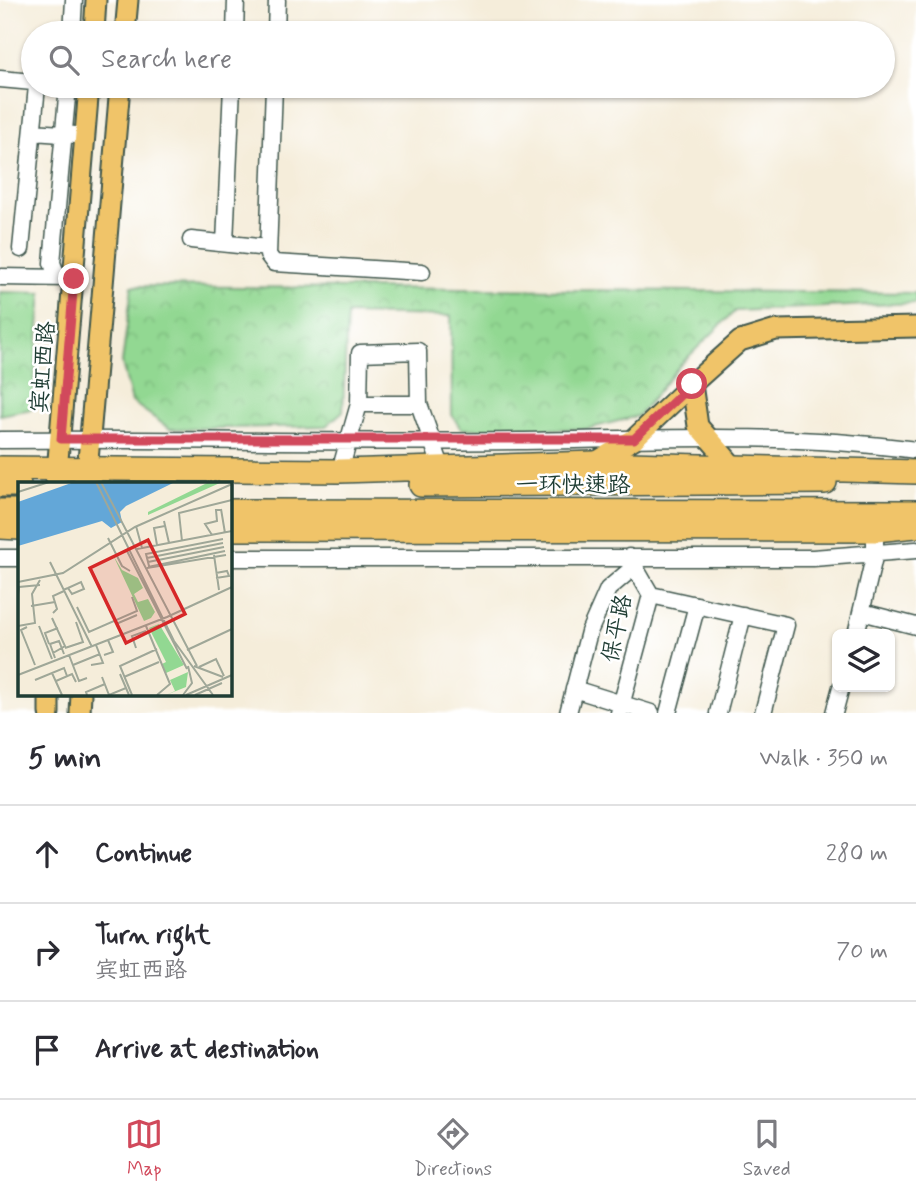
<!DOCTYPE html>
<meta charset="utf-8">
<style>
body{margin:0;font-family:Mynerve,"LXGW WenKai TC",sans-serif;background:#f2f2f3;color:#2b2b33}
.controls{position:absolute;right:21px;bottom:21px;display:grid;overflow:hidden;border-radius:10px;box-shadow:0 2px 5px #0004}
.controls button{width:63px;height:63px;display:grid;place-items:center;padding:0;border:0;border-bottom:2px solid #e1e1e2;background:#fff;color:#2b2b33;font:35px sans-serif}
.stop{position:absolute;width:21px;height:21px;margin:-16px;border:5px solid #d1495b;border-radius:50%;background:#fff}
.stop.end{background:#d1495b;border-color:#fff;box-shadow:0 2px 7px #0008}
.list{margin:0;padding:0;list-style:none}
h2{display:flex;justify-content:space-between;align-items:center;height:91px;margin:0;padding:0 28px;font-size:30px}
h2 small{font-size:23px;font-weight:400;color:#7c7c81}
.list li{display:grid;grid-template-columns:46px 1fr auto;gap:21px;align-items:center;box-sizing:border-box;height:98px;padding:0 28px;border-top:2px solid #e1e1e2}
.list b{display:block;font-size:26px;white-space:nowrap}
.list p{margin:0;font-size:23px;white-space:nowrap;color:#7c7c81}
.list em{font-size:23px;font-style:normal;color:#7c7c81}
.icon{flex:none;width:38px;height:38px;fill:none;stroke:currentColor;stroke-width:2;stroke-linecap:round;stroke-linejoin:round}
.map{position:relative;flex:none;width:916px;height:713px;overflow:hidden}
.search{position:absolute;background:#fff;box-shadow:0 2px 5px #0004;left:21px;right:21px;top:21px;height:77px;display:flex;align-items:center;gap:18px;box-sizing:border-box;padding:0 24px;border-radius:38px;color:#7c7c81;font-size:26px}
.sheet{height:385px;background:#fff}
nav{display:flex;justify-content:space-around;align-items:center;box-sizing:border-box;height:98px;border-top:2px solid #e1e1e2;background:#fff;font-size:19px;color:#7c7c81}
nav a{display:grid;justify-items:center;gap:4px}
nav .on{color:#d1495b}
.map>svg:first-child{display:block}
.park{fill:url(#park-crowns);stroke:#588a63;stroke-width:2}
.lines{fill:none;stroke-linecap:round;stroke-linejoin:round}
.minor-casing{stroke:#3f574d;stroke-width:19}
.major-casing{stroke:#3f574d;stroke-width:23}
.highway-casing{stroke:#3f574d;stroke-width:26}
.minor{stroke:#fff;stroke-width:16}
.major{stroke:#f0c469;stroke-width:19}
.highway{stroke:#f0c469;stroke-width:23}
.route{stroke:#d1495b;stroke-width:9}
.labels{text-anchor:middle;stroke-width:5;stroke-linejoin:round;paint-order:stroke}
.street-label{font-size:23px;fill:#1f3d34;stroke:#fff}
.inset-road{fill:none;stroke:#9fa798;stroke-width:2}
.view{fill:#d62828;fill-opacity:0.15;stroke:#d62828;stroke-width:3.5}
.inset-edge{fill:none;stroke:#1f3d34;stroke-width:3.5}
</style>
<div class="map">
<svg width="916" height="713" viewBox="0 0 916 713">
<defs>
<pattern id="park-crowns" width="20" height="18" patternUnits="userSpaceOnUse" patternTransform="scale(1.75)"><rect width="20" height="18" fill="#92d892"/><path d="M2 6a3 3 0 1 1 6 0M12 15a3 3 0 1 1 6 0" fill="none" stroke="#7dba7e"/></pattern>
</defs>
<rect width="100%" height="100%" fill="#fff"/>
<filter id="ink" filterUnits="userSpaceOnUse"><feTurbulence type="fractalNoise" baseFrequency=".0143" numOctaves="2"/><feDisplacementMap in="SourceGraphic" scale="14" xChannelSelector="R" yChannelSelector="G"/><feConvolveMatrix kernelMatrix="1 2 1 2 8 2 1 2 1" color-interpolation-filters="sRGB"/></filter>
<filter id="wash" filterUnits="userSpaceOnUse"><feTurbulence type="fractalNoise" baseFrequency=".00686" numOctaves="4" result="noise"/><feDisplacementMap in="SourceGraphic" scale="28" xChannelSelector="R" yChannelSelector="G"/><feGaussianBlur stdDeviation="1.57" result="paint"/><feColorMatrix in="noise" values="0 0 0 0 0 0 0 0 0 0 0 0 0 0 0 0 0 1.4 0 .05"/><feComposite in="paint" operator="in"/></filter>
<g filter="url(#wash)">
<rect width="100%" height="100%" fill="#f5edda"/>
<path class="park" d="M132 286 916 293V303L735 311 680 365 638 416 587 429H461L452 415 451 316 347 314 343 411 326 426 170 429 132 402 122 363Z
M0 292 42 293 32 409 0 415Z"/>
</g>
<g filter="url(#ink)">
<g class="lines">
<g class="minor-casing">
<path id="minor" d="M72 33 74 0
M235 33 236 0
M276 33 277 0
M0 79 33 82
M274 86 268 255 274 263 422 272
M33 132 76 135
M191 240 268 248
M225 243 232 86
M21 249 37 86
M0 277 68 278
M58 278 52 263 68 86
M359 404 360 353 418 351 419 404
M0 440C173 439 346 443 519 441 652 439 784 432 916 450
M340 471 359 404H419L442 469
M0 558H19
M229 558H813L916 550
M651 595 786 625 763 713
M862 612 916 626
M856 634 875 553V530
M574 689 651 713
M568 713 589 632 608 589 634 567
M619 713 651 595 629 557
M668 713 697 605
M718 713 743 615
M834 713 841 687"/>
</g>
<g class="major-casing">
<path id="major" d="M94 33 96 0
M125 33 128 0
M692 384 740 341 776 330 916 327
M594 463 634 439 692 384 698 426 732 465
M56 484 89 86
M86 484 120 86
M49 713V694
M80 713 81 694"/>
</g>
<g class="highway-casing">
<path id="highway" d="M0 468 340 471 594 463 916 472
M0 485H19
M421 485 825 482
M0 511H19
M229 511 916 512
M0 527 19 528
M229 529 875 530 916 526"/>
</g>
<use href="#minor" class="minor"/>
<use href="#major" class="major"/>
<use href="#highway" class="highway"/>
</g>
</g>
<g class="lines" filter="url(#ink)">
<path class="route" d="M74 279 61 439H634L692 384"/>
</g>
<g class="labels">
<g class="street-label">
<text transform="translate(42 367) rotate(-85)" y="8">宾虹西路</text>
<text x="573" y="492">一环快速路</text>
<text transform="translate(616 628) rotate(-78)" y="8">保平路</text>
</g>
</g>
<g transform="translate(18 482)">
<rect width="214" height="214" fill="#f5edda"/>
<path d="M191 0H204L130 33V30ZM95 73 104 88 120 96 125 106 116 112 120 120 130 117 137 130 133 136 126 139ZM141 142 166 183 148 191 144 182 148 180 131 146ZM170 190 168 205 148 213 157 209 152 198Z" fill="#92d892"/>
<path d="M56 0H157L108 24 102 30 104 40 93 46 84 39 0 64V20Z" fill="#63a7d8"/>
<path class="inset-road" d="M78 0 156 159 195 213M83 0 179 184M0 10 31 0M203 27 207 51M146 39 151 61M118 44 124 66M194 53 187 42 199 39 198 28H203M90 56 104 84 112 89M164 59 161 31 214 18M139 63 136 46 147 44M119 67 214 49M109 69 169 187M196 73 201 108M129 76 205 61M32 80 74 165M130 80 206 65M131 84 128 72 205 57M130 85 207 69M129 86 208 73M198 91 209 89 211 94 198 96M0 100 45 91 117 45 214 2M45 108 50 106 63 100 66 107 54 112 50 106M0 112 1 105 22 103M13 124 37 120M59 125 71 150 119 129 114 115M35 131 39 127 35 114 46 109M34 136 47 164 35 171M98 142 119 133M0 144 17 141 14 112 22 98M21 144 34 177M128 144 152 202 139 213M9 145 3 148 17 183M31 162 27 151 40 146M47 166 65 160 58 140M118 166 114 154 128 149M169 168 214 147M51 173 61 199 69 196M86 173 95 170 90 158M37 176 32 162 41 159 46 172M55 183 82 172M73 183 85 181 78 163M176 184 205 195M181 185 198 177 206 194M34 191 44 213M102 192 111 213M0 193 149 135 214 105M84 195 91 213 108 206M106 195 141 180M17 198 46 186 49 194M38 199 54 192 58 200M69 213 68 210 87 202M114 213 102 184 139 167M165 213 174 201 170 184M168 213 214 193M177 213 204 201"/>
<path class="view" d="M130 58 167 132 108 161 72 86Z"/>
<rect width="214" height="214" class="inset-edge"/>
</g>
</svg>
<div class="controls">
<button><svg class="icon" aria-label="layers" viewBox="0 0 24 24"><path d="M12 4l9 5-9 5-9-5zM3 14l9 5 9-5"/></svg></button>
</div>
<div class="stop" style="left:692px;top:384px"></div>
<div class="stop end" style="left:74px;top:279px"></div>
<div class="search"><svg class="icon" aria-label="search" viewBox="0 0 24 24"><circle cx="10" cy="10" r="6"/><path d="M15 15l6 6"/></svg>Search here</div>
</div>
<section class="sheet">
<h2>5 min<small>Walk · 350 m</small></h2>
<ul class="list">
<li><svg class="icon" aria-label="ahead" viewBox="0 0 24 24"><path d="M12 20V5M6 11l6-6 6 6"/></svg><div><b>Continue</b></div><em>280 m</em></li>
<li><svg class="icon" aria-label="right" viewBox="0 0 24 24"><path d="M7 20v-9h11M14 6l5 5-5 5"/></svg><div><b>Turn right</b><p>宾虹西路</p></div><em>70 m</em></li>
<li><svg class="icon" aria-label="arrive" viewBox="0 0 24 24"><path d="M6 21V4h12l-3 4 3 4H6"/></svg><div><b>Arrive at destination</b></div></li>
</ul>
</section>
<nav>
<a class="on"><svg class="icon" aria-label="map" viewBox="0 0 24 24"><path d="M3 6l6-2 6 2 6-2v14l-6 2-6-2-6 2zM9 4v14M15 6v14"/></svg>Map</a>
<a><svg class="icon" aria-label="directions" viewBox="0 0 24 24"><path d="M12 3l9 9-9 9-9-9zM9 14v-3h6M13 9l2 2-2 2"/></svg>Directions</a>
<a><svg class="icon" aria-label="saved" viewBox="0 0 24 24"><path d="M7 4h10v16l-5-4-5 4z"/></svg>Saved</a>
</nav>
